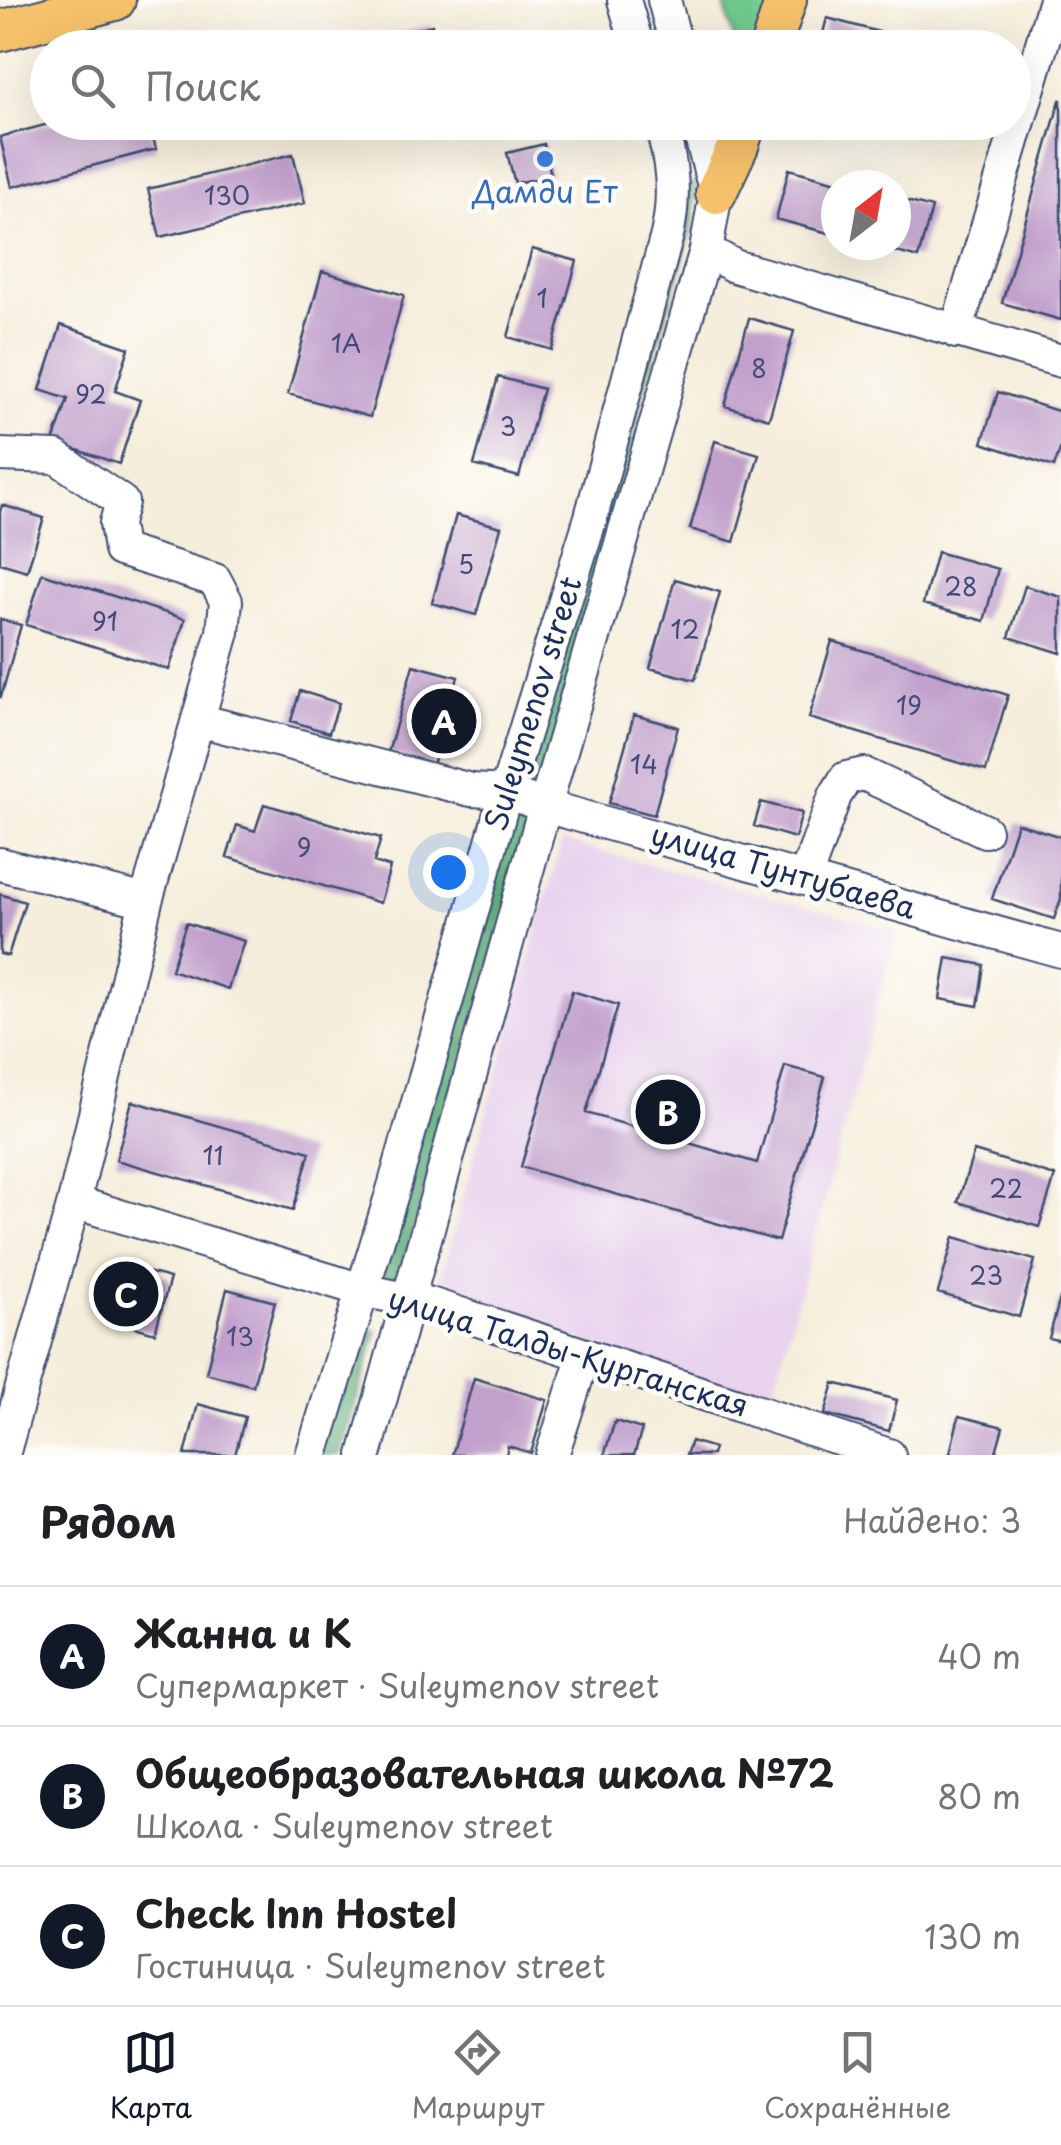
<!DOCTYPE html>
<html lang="ru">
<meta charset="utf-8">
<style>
body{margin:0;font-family:"Playpen Sans",sans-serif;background:#f2f2f2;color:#202124}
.compass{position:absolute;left:821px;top:170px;width:90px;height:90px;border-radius:50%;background:#fff;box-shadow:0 10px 40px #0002;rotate:31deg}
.you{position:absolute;left:448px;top:872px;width:35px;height:35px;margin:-25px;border:8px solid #fff;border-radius:50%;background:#1a73e8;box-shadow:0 0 0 15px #1a73e833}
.badge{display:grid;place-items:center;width:65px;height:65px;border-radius:50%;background:#111827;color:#fff;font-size:32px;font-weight:700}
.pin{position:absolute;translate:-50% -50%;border:5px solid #fff;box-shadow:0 2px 10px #0006}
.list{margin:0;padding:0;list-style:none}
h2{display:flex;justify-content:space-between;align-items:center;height:130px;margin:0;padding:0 40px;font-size:42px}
h2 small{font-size:32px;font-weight:400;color:#757577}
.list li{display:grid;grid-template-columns:65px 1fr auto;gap:30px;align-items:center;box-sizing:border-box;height:140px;padding:0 40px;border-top:2px solid #e0e0e0}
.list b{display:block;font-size:38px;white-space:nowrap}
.list p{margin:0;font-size:32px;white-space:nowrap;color:#757577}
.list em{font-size:32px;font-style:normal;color:#757577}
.icon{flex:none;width:55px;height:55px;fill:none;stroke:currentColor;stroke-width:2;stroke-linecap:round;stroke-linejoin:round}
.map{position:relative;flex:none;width:1061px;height:1455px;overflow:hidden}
.search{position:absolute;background:#fff;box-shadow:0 10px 40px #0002;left:30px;right:30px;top:30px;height:110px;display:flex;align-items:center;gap:25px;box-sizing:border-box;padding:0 35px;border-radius:55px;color:#757577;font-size:38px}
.sheet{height:550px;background:#fff}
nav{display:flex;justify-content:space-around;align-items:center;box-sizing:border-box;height:140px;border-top:2px solid #e0e0e0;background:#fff;font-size:28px;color:#757577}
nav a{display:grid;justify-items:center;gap:5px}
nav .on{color:#111827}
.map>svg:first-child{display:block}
.built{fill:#e8d2ee}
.green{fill:#70c88e;stroke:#467c76;stroke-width:2.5}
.forest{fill:#5cac79;stroke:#3c6e6c;stroke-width:2.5}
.building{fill:#c1a0cc}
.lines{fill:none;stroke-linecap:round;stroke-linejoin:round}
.minor-casing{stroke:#3c4c71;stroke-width:36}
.major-casing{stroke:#3c4c71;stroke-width:44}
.minor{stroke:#fff;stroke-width:32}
.major{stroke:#f5c16b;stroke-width:40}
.shop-dot{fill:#3f7fe0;stroke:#fdfcf7;stroke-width:4}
.labels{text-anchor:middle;stroke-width:9;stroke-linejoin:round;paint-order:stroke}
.number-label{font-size:25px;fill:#444b7a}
.shop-label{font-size:30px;fill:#366cbe;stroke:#fdfcf7}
.street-label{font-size:30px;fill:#1b2f5e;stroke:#fdfcf7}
</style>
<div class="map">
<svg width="1061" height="1455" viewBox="0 0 1061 1455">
<rect width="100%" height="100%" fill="#fdfcf7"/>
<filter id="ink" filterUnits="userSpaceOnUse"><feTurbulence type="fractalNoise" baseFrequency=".01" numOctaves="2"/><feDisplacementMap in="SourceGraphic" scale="20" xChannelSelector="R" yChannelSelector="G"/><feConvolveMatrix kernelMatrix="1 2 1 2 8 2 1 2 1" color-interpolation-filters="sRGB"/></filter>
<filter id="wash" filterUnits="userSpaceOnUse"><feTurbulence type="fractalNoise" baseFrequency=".0048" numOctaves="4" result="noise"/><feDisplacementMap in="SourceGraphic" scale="40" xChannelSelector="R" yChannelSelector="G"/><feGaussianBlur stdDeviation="2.25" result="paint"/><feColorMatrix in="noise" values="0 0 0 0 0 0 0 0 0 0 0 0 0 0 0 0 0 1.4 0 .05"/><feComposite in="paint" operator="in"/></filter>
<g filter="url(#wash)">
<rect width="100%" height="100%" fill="#f6eedc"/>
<path class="built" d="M562 841 897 931 770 1403 436 1293Z"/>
<path class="green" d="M723 0H773L758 47H736Z"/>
<path class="forest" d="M696 183 693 222 640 401 621 510 539 791 517 784 679 187Z
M508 820 530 826 397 1285 374 1278Z
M355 1324 377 1331 340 1455H316Z"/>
<g id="blocks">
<path class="building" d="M827 18 931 46V48H819Z
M432 25 438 48H348V46Z
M573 38 576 48H542V46Z
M1060 100H1061V320L1002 303Z
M56 122H149L156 149 12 187 0 137Z
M544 144 551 176 515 183 507 153Z
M293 154 305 203 160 237 148 189Z
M789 169 844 184 836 185V235L776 219Z
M896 198 932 208 918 258 876 246 896 245Z
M532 249 577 261 552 350 508 337Z
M322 271 404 295 370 417 288 394Z
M749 318 794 331 769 419 725 406Z
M61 325 129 348 115 391 140 400 119 464 53 442 68 399 40 390Z
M498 377 543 389 519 477 474 465Z
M998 392 1061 412V447L1054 467 982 443Z
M715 441 759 454 734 542 690 529Z
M2 505 44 518 27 571 0 563V512Z
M456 515 501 527 476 615 432 603Z
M937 552 998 569 984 621 923 604Z
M42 573 185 619 169 670 26 625Z
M675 579 720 592 695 680 650 668Z
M1025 586 1061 597V653L1009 637Z
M0 619 21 625 1 697H0Z
M832 641 1008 695 986 771 809 718Z
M413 665 458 677 433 765 388 753Z
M300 691 339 703 329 733 291 721Z
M634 715 678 727 654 815 609 803Z
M761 802 802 813 795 838 754 826Z
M264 804 381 838 374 862 390 867 380 903 227 857 237 825 255 831Z
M1017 823 1061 837V899L1054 919 992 899Z
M0 894 25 902 8 956 0 954Z
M186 923 244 941 228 989 171 970Z
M947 958 984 965 978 1006 940 999Z
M572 991 618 1005 586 1113 757 1163 785 1066 825 1077 778 1241 521 1167Z
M132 1101 310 1152 293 1210 116 1160Z
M974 1151 1055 1176 1039 1227 958 1202Z
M954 1237 1035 1260 1019 1317 938 1293Z
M119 1264 170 1278 155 1333 103 1318Z
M227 1289 275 1302 253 1386 206 1373Z
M1060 1298 1061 1299V1341L1049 1338Z
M474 1378 547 1400 531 1453 508 1446 506 1455H452Z
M834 1383 897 1400 889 1431 825 1414Z
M198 1404 245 1417 235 1455H185Z
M959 1416 1003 1427 995 1455H959L950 1453Z
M615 1421 642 1429 634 1455H604Z
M691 1441 714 1448 712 1455H686Z"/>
</g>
</g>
<g filter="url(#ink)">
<use href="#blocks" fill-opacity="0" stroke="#3c4c71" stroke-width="2.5"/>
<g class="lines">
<g class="minor-casing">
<path id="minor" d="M624 0 638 48
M664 0 677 48
M706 250 734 266 1061 361
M956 332 1055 0
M0 455 56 457 122 502 116 523 120 550 215 580 226 601 223 632 146 901 74 1202 3 1455
M198 720 471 790 506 792 545 806 1061 951
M0 864 146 901
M805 878 835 796 846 778 864 774 985 831
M74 1202 362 1290 430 1304 889 1455
M312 1455 394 1187 506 792 591 517 667 235C676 195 672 161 660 122
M365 1455 545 806 706 250 716 193 697 122
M552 1455 584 1355"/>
</g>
<g class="major-casing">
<path id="major" d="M0 31 115 0
M770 48 786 0
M716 193 738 146 746 122"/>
</g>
<use href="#minor" class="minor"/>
<use href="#major" class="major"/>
</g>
</g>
<circle class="shop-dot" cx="545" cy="159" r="10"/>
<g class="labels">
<g class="number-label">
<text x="227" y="205">130</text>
<text x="542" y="308">1</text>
<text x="346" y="353">1А</text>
<text x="759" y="378">8</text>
<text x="91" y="404">92</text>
<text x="508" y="436">3</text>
<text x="466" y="574">5</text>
<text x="961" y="596">28</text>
<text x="105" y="631">91</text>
<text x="685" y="639">12</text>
<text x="909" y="715">19</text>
<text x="644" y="774">14</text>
<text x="304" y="857">9</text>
<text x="213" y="1165">11</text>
<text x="1006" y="1198">22</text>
<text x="986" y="1285">23</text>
<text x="240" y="1346">13</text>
</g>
<g class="shop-label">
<text x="545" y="203">Дамди Ет</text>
</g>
<g class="street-label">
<text transform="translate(534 704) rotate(-73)" y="10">Suleymenov street</text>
<text transform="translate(783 872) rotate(16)" y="10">улица Тунтубаева</text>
<text transform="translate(568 1353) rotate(17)" y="10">улица Талды-Курганская</text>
</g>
</g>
</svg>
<svg class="compass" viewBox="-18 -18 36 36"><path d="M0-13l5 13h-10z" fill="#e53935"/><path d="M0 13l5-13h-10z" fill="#757577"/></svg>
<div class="you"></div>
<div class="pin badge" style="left:444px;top:721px">A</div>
<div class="pin badge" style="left:668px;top:1112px">B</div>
<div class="pin badge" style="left:126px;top:1294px">C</div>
<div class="search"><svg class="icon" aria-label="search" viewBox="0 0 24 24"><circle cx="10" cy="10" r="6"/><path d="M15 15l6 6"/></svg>Поиск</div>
</div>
<section class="sheet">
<h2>Рядом<small>Найдено: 3</small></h2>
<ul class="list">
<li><span class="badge">A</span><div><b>Жанна и К</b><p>Супермаркет · Suleymenov street</p></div><em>40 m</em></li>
<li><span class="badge">B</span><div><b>Общеобразовательная школа №72</b><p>Школа · Suleymenov street</p></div><em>80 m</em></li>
<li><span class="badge">C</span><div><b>Check Inn Hostel</b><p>Гостиница · Suleymenov street</p></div><em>130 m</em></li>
</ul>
</section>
<nav>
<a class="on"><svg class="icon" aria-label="map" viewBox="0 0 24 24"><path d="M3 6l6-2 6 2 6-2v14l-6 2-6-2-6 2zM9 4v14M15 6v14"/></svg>Карта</a>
<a><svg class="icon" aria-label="directions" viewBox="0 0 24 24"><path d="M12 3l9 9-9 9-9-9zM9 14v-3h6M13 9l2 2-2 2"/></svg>Маршрут</a>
<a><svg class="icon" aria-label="saved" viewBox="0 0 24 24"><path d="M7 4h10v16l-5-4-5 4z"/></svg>Сохранённые</a>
</nav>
